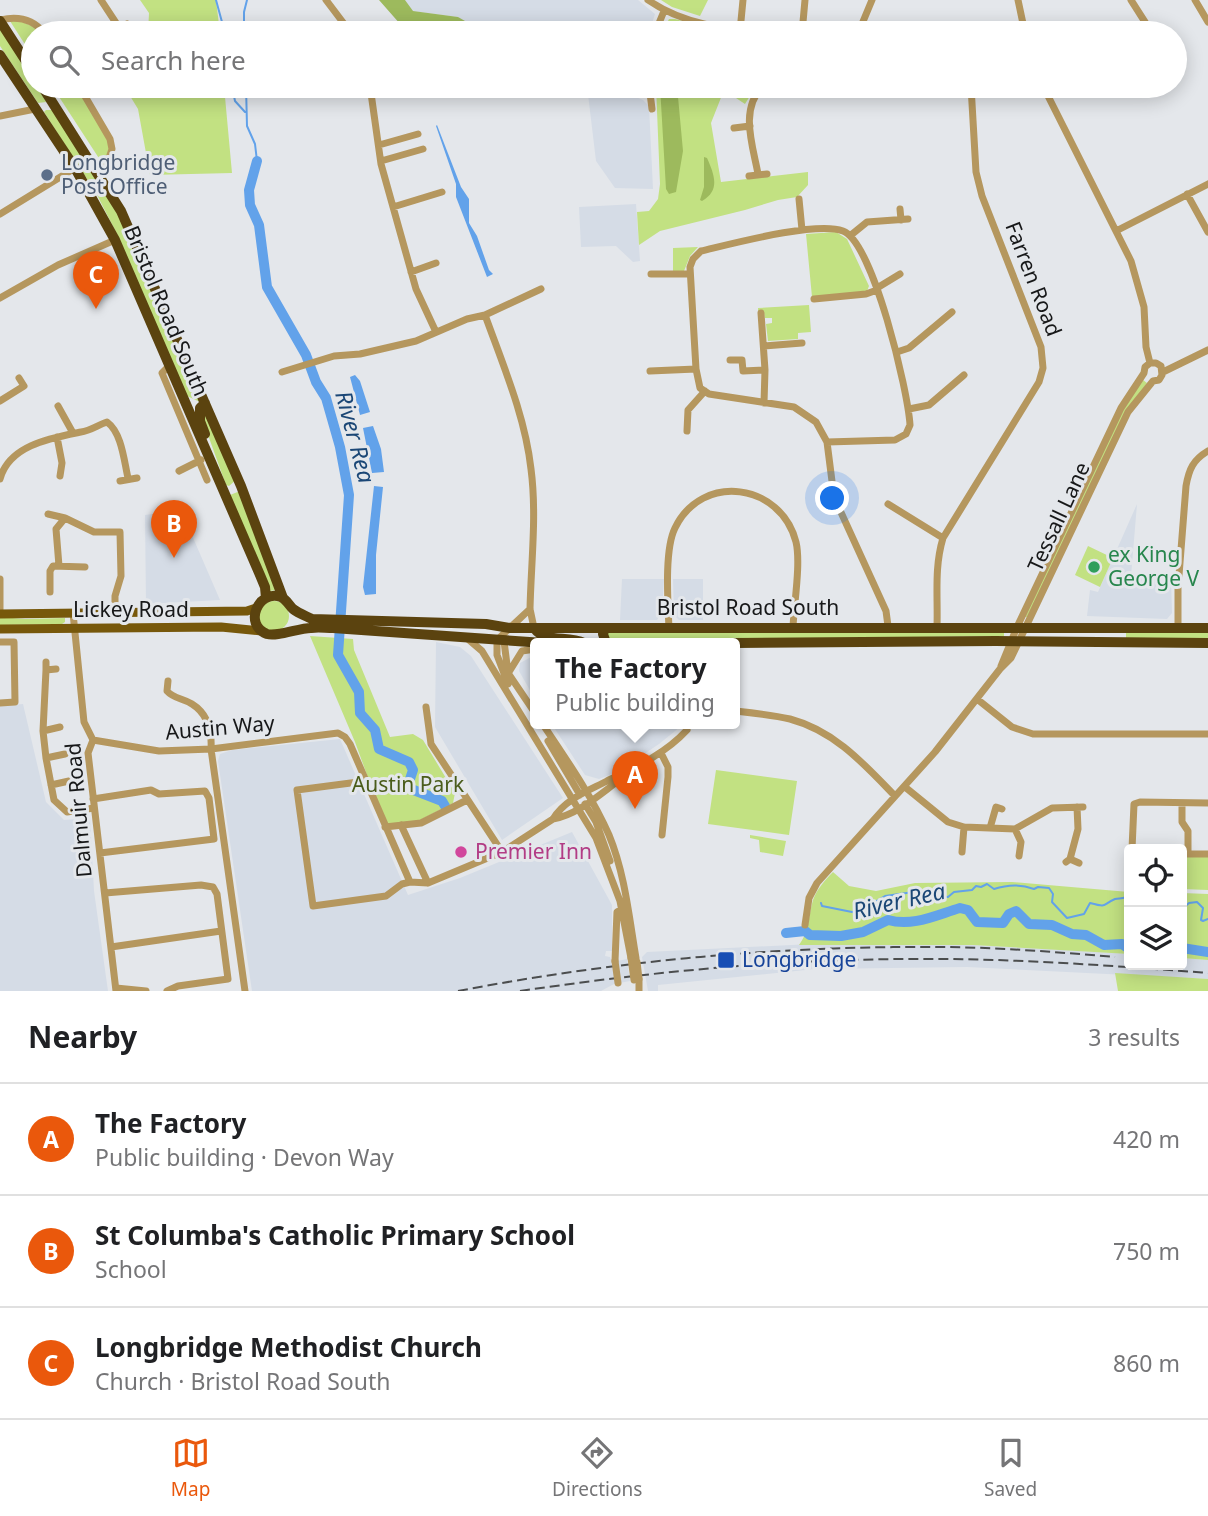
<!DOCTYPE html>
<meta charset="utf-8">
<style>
body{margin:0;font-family:"Noto Sans",sans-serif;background:#f6f6f6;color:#202124}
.controls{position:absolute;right:21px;bottom:21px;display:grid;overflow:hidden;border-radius:7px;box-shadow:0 4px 18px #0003}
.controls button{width:63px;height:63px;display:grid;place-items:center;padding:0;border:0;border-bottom:2px solid #e0e0e0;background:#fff;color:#202124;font:35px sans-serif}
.you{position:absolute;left:833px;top:499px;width:24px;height:24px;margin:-18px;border:5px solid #fff;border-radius:50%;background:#1a73e8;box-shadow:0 0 0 10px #1a73e833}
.badge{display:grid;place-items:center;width:46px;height:46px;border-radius:50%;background:#ea580c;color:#fff;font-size:23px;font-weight:700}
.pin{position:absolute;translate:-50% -58px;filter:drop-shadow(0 2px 4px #0008)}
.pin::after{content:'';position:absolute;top:37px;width:24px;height:21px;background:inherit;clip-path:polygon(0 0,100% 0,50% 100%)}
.popup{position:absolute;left:530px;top:638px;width:210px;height:91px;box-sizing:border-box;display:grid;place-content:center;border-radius:7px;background:#fff;filter:drop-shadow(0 2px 5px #0005);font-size:23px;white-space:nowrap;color:#757577}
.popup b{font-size:26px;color:#202124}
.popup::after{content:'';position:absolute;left:50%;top:100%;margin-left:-14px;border:14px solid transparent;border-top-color:#fff}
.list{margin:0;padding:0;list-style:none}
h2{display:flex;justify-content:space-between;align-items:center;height:91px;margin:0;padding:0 28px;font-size:30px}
h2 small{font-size:23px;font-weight:400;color:#757577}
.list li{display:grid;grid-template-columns:46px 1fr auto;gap:21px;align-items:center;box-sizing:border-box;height:112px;padding:0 28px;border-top:2px solid #e0e0e0}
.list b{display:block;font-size:26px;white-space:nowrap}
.list p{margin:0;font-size:23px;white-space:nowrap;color:#757577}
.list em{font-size:23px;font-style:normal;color:#757577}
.icon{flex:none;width:38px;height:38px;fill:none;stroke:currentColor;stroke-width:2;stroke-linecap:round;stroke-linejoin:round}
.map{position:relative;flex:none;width:1208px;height:991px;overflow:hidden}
.search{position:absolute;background:#fff;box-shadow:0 4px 18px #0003;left:21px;right:21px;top:21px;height:77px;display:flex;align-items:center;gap:18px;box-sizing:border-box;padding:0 24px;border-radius:38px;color:#757577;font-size:26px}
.sheet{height:427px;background:#fff}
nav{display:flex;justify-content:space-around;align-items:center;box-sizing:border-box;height:98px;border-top:2px solid #e0e0e0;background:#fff;font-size:19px;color:#757577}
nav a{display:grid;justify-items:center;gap:4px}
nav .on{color:#ea580c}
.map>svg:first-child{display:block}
.built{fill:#d5dce6}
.green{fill:#c2e182}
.forest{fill:#9dba5d}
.water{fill:#62a2ea}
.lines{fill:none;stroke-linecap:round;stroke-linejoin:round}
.stream{stroke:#62a2ea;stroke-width:2}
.river{stroke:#62a2ea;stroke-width:10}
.minor{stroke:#b5975e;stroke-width:7}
.major{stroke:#77580b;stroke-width:9}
.highway{stroke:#5b430f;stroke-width:10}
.rail{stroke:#4b4d4e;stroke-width:2;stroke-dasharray:10 5;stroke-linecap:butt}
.minor-bridge{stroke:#b5975e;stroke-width:7}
.service-dot{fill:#5c6f8a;stroke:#e4e7eb;stroke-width:2.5}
.leisure-dot{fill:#2e9e5b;stroke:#e4e7eb;stroke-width:2.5}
.hotel-dot{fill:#d1479c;stroke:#e4e7eb;stroke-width:2.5}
.transit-dot{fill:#1a4fb4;stroke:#e4e7eb;stroke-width:2.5}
.labels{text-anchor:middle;stroke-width:6;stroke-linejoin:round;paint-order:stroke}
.service-label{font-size:21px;fill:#4e5e75;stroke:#e4e7eb;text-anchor:start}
.street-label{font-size:21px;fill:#171819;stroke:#e4e7eb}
.leisure-label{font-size:21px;fill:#27864d;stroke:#e4e7eb;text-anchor:start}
.park-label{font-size:21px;fill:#4a5c1a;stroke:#e4e7eb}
.hotel-label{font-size:21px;fill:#b23c85;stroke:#e4e7eb;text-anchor:start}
.transit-label{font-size:21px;fill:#164399;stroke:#e4e7eb;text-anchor:start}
.water-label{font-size:23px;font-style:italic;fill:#1b4776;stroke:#e4e7eb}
</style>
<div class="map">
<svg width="1208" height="991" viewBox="0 0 1208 991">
<rect width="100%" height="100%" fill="#e4e7eb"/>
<path class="built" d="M405 0H638L655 14 649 33H471V29L458 17 412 11Z
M587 86H646L636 97 643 100 649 106 653 189 615 188 596 161Z
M636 204 640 261 633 262 616 246 581 247 579 207Z
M1137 504 1131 576 1171 579 1172 613 1167 619 1087 616 1090 590 1098 592Z
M181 510 220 600 146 604 145 515Z
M622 579H664L662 612 657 620H620Z
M673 579H703V620H679L674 615Z
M436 642 460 647 471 656 563 798 502 840 435 727Z
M535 655V699L519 671 520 663Z
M23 704 46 802 64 820 90 818 94 891 108 991H0V706Z
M551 723H685L659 744 617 772 599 779 585 775Z
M340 739 408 895 460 878 572 832 612 905V951H606L605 956 610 957 612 962 627 959 630 981 614 984 601 991H252L218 761 220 754 232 750Z
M811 944 973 945 1069 950 1129 954V965H1182V958L1208 960V979L967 967 815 969 658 985V991H648L642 957 647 952Z"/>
<path class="green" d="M140 0H216L220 33H148L149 13Z
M661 0H708L700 16 672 7Z
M15 19 32 26 42 33H33V57L10 21Z
M669 19H675L728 33H662Z
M0 24 33 76V86H40L46 102 38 103 0 46Z
M52 86 77 87 105 128 110 150 104 166Z
M124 86H224L232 173 150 175 138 109Z
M656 86H756L745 104 724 90 711 123 721 182 808 172V185L797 197 778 200 745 210 660 231 639 245 637 212 649 211 658 199 660 184Z
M46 110H54L119 212 200 402 187 396 118 236 96 193 44 112Z
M836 232 847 239 869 286 867 291 812 297 806 234Z
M698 247 690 256 684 271 673 272V248Z
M809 305 811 332 798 333V339L768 341 766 324 772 323V318H765L764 313H758V308Z
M1143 380 1147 383 1128 411 1027 617H1025L1123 409Z
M207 414 236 480 229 486 226 485 203 421 202 415Z
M240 491 276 590 270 591 230 495Z
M1088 546 1113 558 1100 587 1075 575Z
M259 616a15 15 0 1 1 30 0a15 15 0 1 1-30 0Z
M0 617 25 619 65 618V622L62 624 0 625Z
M1126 630 1208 631V641L1126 640Z
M607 632 1004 633V636L608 641Z
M310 636 353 639 354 650 390 737 413 734 423 740 455 793 453 803 416 822 385 824 355 742Z
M716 770 797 781 789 835 708 824Z
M750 835 786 841 783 856 760 852 759 840 750 838Z
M1186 857H1208V890L1182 889 1183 861Z
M833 872 849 886 876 891 915 883 1012 882 1129 892V954L973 945H799C810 930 808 917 813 900 817 889 825 880 833 872Z
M1182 893 1208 894V960L1182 958Z
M1115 973 1208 979V991H1118Z"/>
<path class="forest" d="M379 0H405L413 11 458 17 465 21 471 33H408Z
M660 86H677L683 151 676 192 669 194 666 189Z
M704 157 707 158C714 174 721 190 702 201L700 200 704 187Z"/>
<path class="water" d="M437 125 461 187 469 199V223L477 236 489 270 493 274 487 277 456 197V184L436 126Z
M355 375 360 381 370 412 360 415 350 377Z
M373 426 381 449 384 472 372 473 363 428Z
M374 486 383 487 376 555V594L365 595 363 587Z"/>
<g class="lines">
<path class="stream" d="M216 0 225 33
M244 33V12L247 0
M232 86 235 101 245 112
M246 86 247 126 255 144 257 161
M821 903 822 906 852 912 861 910 885 896 921 891 924 894 948 897 954 892 972 890 976 886 981 887 987 884 994 889C1006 885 1021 884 1034 889L1038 887 1049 888 1053 894 1052 902 1067 918 1084 914 1090 903C1109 908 1101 905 1115 899 1119 898 1122 899 1126 897L1129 900
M1182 909 1189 903 1197 902 1203 908 1201 920 1203 921 1208 919"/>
<path class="river" d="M257 161 249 190 250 205 259 225 267 287 306 355 316 382 326 398 340 447 349 495 338 655 359 692 360 713 375 730 379 749 409 762 413 770 409 782 411 789 442 801 445 806
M786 933 805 931 810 935 841 936 863 932 888 920C913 927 936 915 960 908L968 910 977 922 1003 923 1009 914 1016 911 1029 924 1052 925 1072 934 1086 935 1104 945 1122 944 1129 949
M1182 948 1208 952"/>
<path class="minor" d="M101 0 120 29
M326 0 351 33
M648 0C682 24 724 29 764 33
M1018 0 1025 33
M1131 0 1152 33
M1195 0 1208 22
M0 20C17 16 33 19 44 33
M740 31 743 0
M113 33 127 24
M655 33 664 11
M802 33 805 0
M851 33 862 24 872 0
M79 86 110 139 112 149 102 179
M370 86 381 164 416 289 436 332
M773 86 819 90
M1043 86 1131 261 1144 307 1146 347 1150 363
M650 93 652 109
M371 94 401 86
M636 94 650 93V86
M0 116 35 109
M734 128 750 126
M379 145 418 134
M381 161 423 149
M758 174C753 146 739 109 763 86
M749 176 767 174
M1187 194 1208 232
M799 199 802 230
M393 207 442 192
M900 209 901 220
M0 214 75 168
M1116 231 1208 184
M851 235 867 222 908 219
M411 272 436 263
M651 274H690
M877 288 900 274
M0 298 58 265 115 240
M814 299 866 294 877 290
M761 313 765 370 764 403
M485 315C503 365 525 416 531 469 537 515 531 563 530 609L534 628
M764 346 802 343
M897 352 909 348 952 312
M730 360H742L743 371 765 370
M169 366 162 373 207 480
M650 371 696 369
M282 372 334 356 360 354 416 341 467 319 485 315 541 289
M1163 372 1208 350
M0 401 24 386 19 378
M58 406 73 433
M909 409 929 405 964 375
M687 431 688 410 705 391
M57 437 62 463 60 476
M827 442 895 440 906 434 910 425C908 391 873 242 843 231 816 221 731 244 701 251L693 259 690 267 696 369 700 388 709 394 794 407 816 422 827 442 834 497 886 611 888 626
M179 471 201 460
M0 479C9 445 51 438 81 432 90 431 98 425 107 422 122 433 124 461 128 478
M120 481 137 478
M888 504 943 538
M48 514 65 518
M59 566 56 529 65 518 94 532H120L121 576 115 596V613
M0 579V614
M50 592V571L53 566 85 567
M73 613 84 722 93 740
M937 627C938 596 934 568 943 538L1039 382 1043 368 1041 347 982 196 976 172 971 86
M1178 627V588L1186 486C1189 469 1193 460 1208 451
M669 629C668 603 664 550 675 528 702 472 781 483 796 542 801 563 794 604 793 627
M468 639 482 651 596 838 620 901 631 958
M504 641 508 673 535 713
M0 642H14L15 702 0 703
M46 662V670L56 669
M1001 666 1017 627 1121 408 1144 373 1145 367 1150 363
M46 670 43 731 46 758 54 800 67 812 94 808
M509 672 522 651 535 649
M168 681 167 691C174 699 183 698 192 704 208 714 212 732 211 749L245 991
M508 684 497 655V640L530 609
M977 699 1012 727 1033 734H1208
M426 707 431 744 502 852
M735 711C753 713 772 715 790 719 835 731 864 764 895 796
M542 723C566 759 592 796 609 835 625 874 629 917 636 958
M43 731 60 727
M93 740 159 751 211 749 338 733 345 737 350 744 410 882
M93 740 88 753 116 991
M548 741 580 795
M661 753 668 767V777L662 835
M46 758 65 754
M366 781 297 790 313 906 386 896 402 884 410 882 428 883 502 852 553 819C565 799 588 791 607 781 636 767 665 754 687 730
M51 785 69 781
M905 787 948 822 964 827 1015 829 1052 808 1083 807
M93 799 151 790 159 794 205 791 209 798 214 839 100 853
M1182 803V822L1188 831V854
M585 804 596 822 610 861
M553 819C578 815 601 793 621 779
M401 825 428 883
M385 827 421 823 467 800
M990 828 996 807 1002 809
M1015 829 1021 842 1019 856
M1132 849 1134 804 1140 802 1208 803
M962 852 964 827
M1182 857 1184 854H1208
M1070 859 1078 829 1077 807
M1066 862 1070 859 1079 863
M105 893 201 885 213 887 217 894 228 979 178 986 167 991
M805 925 809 898 817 883 935 752 1000 669 1011 658 1128 412 1153 381 1159 380 1162 375 1161 366 1156 363H1150
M111 947 221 931
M615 961 617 912 622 909
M116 988 146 991
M639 991V979"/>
<path class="major" d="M0 614 247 611 256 608
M0 629 221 627 262 631"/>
<path class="highway" d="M0 21 33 72
M0 55 75 168 115 240 260 575 265 587 266 598
M42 86 121 211 241 486 283 598
M205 403 200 408V421L205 434
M534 628C546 644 567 635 584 643
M605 628 603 634 606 643
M544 643 333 628C325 628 318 627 311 628 299 628 277 637 267 634 243 625 258 589 281 597 286 599 289 605 293 609 298 613 306 616 312 619L486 624 510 628H1208
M735 643 996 641 1208 643"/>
<path class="rail" d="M458 991C615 961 775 946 935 947 995 947 1055 952 1115 957
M520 991C656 971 794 958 932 959 1024 959 1116 966 1208 973"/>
<path class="minor-bridge" d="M631 958 634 980
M615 961 618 983
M637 962 639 979"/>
</g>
<circle class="service-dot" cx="47" cy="175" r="7"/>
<circle class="leisure-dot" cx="1094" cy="567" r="7"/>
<circle class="hotel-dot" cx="461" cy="852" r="7"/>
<rect class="transit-dot" x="717" y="951" width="18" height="18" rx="3.5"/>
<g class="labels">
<g class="service-label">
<text x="61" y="170">Longbridge<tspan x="61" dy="24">Post Office</tspan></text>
</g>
<g class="street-label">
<text transform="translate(1033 279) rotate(69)" y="7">Farren Road</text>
<text transform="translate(166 311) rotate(67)" y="7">Bristol Road South</text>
<text transform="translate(1059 517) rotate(-65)" y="7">Tessall Lane</text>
<text x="748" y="615">Bristol Road South</text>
<text x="131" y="617">Lickey Road</text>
<text transform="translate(220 728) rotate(-5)" y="7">Austin Way</text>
<text transform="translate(79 810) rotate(-95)" y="7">Dalmuir Road</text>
</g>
<g class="leisure-label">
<text x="1108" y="562">ex King<tspan x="1108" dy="24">George V</tspan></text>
</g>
<g class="park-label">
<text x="408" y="792">Austin Park</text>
</g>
<g class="hotel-label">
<text x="475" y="859">Premier Inn</text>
</g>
<g class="transit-label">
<text x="742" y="967">Longbridge</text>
</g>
<g class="water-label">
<text transform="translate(355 437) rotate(75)" y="8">River Rea</text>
<text transform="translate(899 901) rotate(-13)" y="8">River Rea</text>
</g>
</g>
</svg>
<div class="controls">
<button><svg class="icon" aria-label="locate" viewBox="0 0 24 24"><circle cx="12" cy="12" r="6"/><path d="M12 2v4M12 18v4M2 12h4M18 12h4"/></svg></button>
<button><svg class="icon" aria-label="layers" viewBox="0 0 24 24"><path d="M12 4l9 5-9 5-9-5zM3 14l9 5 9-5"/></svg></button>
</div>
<div class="you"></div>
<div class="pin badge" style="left:635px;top:809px">A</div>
<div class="popup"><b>The Factory</b>Public building</div>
<div class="pin badge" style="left:174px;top:558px">B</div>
<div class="pin badge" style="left:96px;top:309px">C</div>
<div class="search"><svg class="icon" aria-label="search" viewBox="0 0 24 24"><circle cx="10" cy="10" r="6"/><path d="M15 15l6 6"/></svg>Search here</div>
</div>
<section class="sheet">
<h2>Nearby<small>3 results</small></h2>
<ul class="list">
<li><span class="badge">A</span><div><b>The Factory</b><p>Public building · Devon Way</p></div><em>420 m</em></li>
<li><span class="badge">B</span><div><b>St Columba's Catholic Primary School</b><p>School</p></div><em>750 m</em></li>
<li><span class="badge">C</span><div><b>Longbridge Methodist Church</b><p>Church · Bristol Road South</p></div><em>860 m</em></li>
</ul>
</section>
<nav>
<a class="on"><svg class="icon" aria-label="map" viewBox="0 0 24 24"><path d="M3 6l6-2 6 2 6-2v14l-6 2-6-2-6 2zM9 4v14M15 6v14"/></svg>Map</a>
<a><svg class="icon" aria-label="directions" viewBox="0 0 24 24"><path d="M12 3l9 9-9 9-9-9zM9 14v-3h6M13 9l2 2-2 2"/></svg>Directions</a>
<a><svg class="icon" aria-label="saved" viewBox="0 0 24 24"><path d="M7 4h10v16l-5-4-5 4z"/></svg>Saved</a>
</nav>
